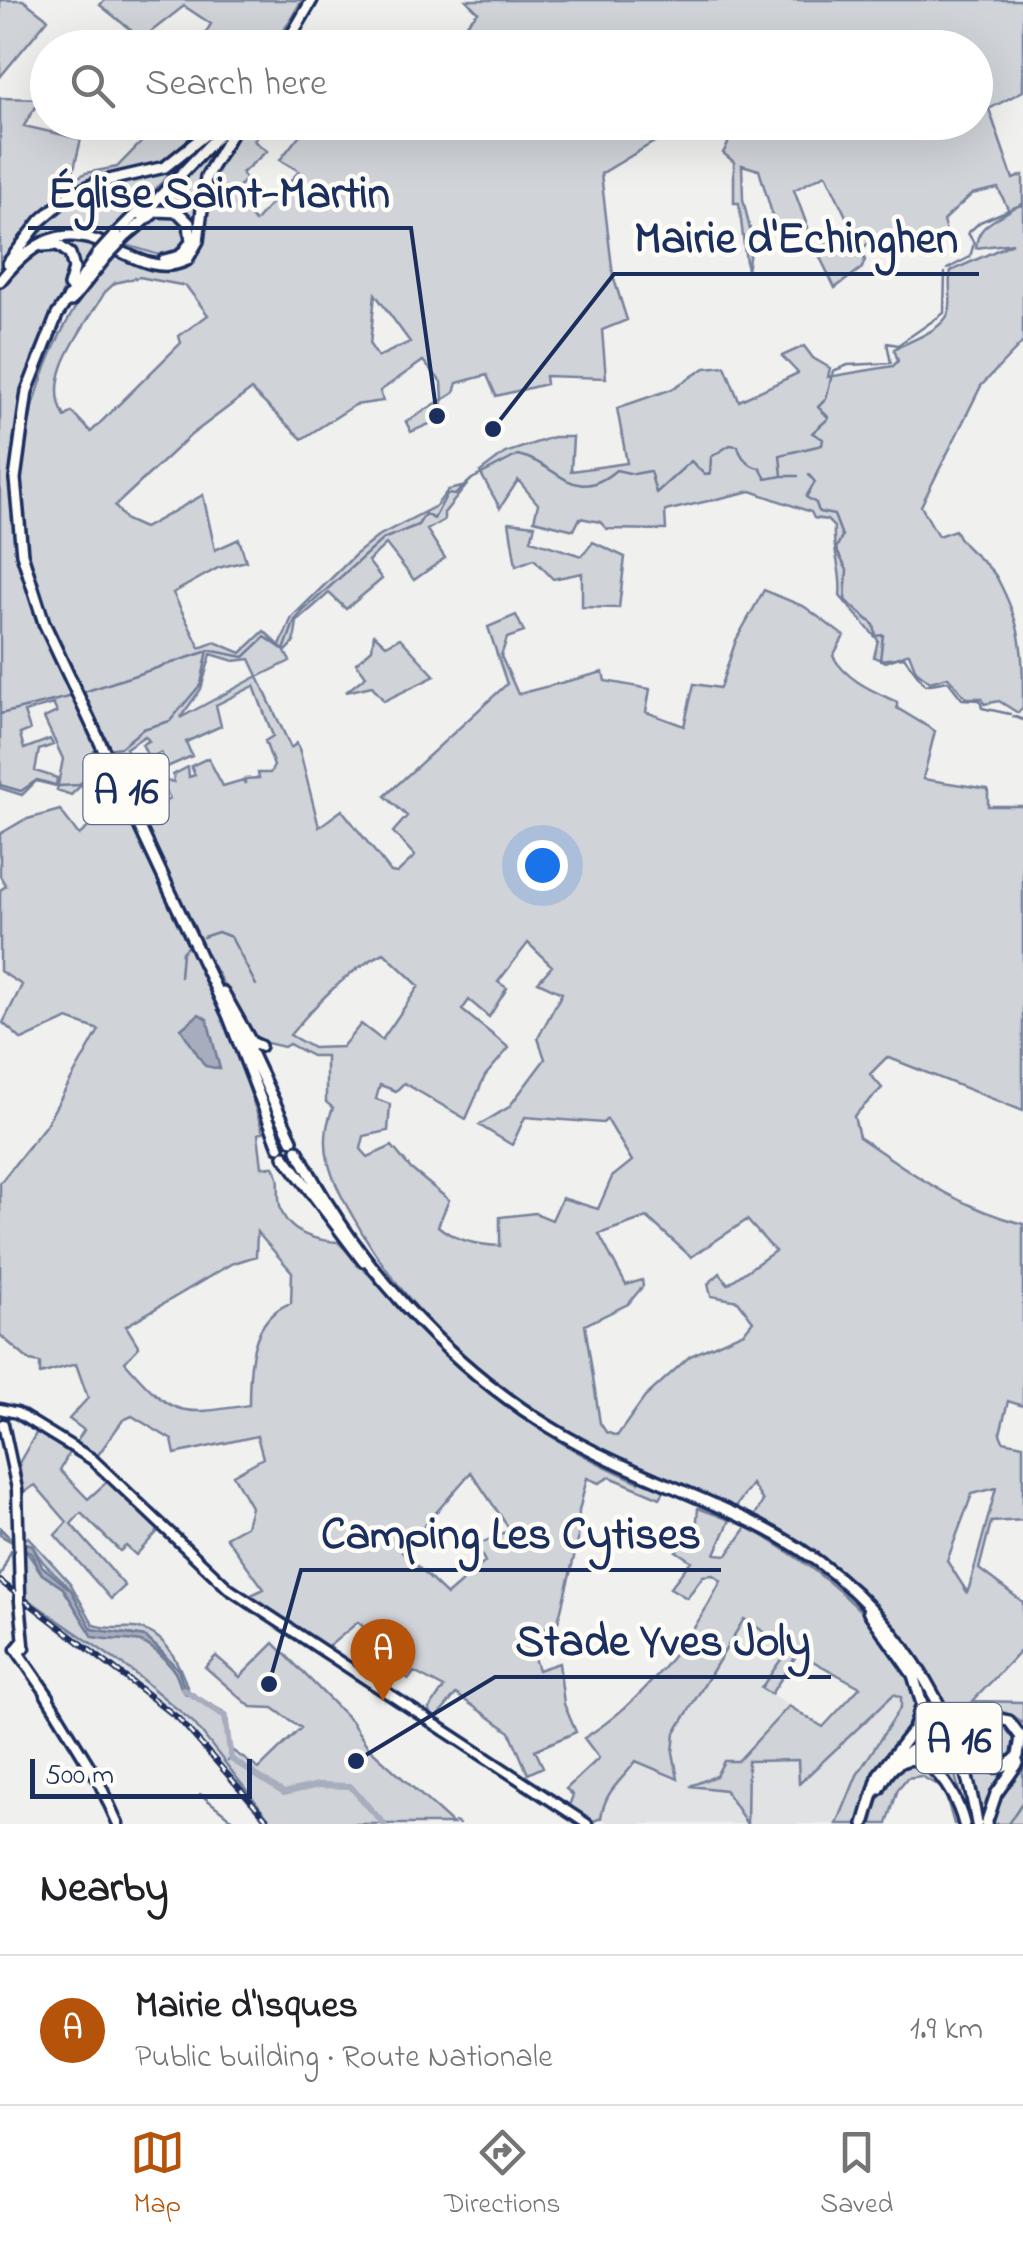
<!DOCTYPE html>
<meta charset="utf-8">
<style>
body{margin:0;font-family:"Indie Flower",sans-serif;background:#f6f6f6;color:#202124}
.scale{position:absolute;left:30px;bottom:25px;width:222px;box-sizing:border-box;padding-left:10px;border:5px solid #1b2f5e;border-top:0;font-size:28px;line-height:35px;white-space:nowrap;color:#1b2f5e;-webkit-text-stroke:8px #fdfcf7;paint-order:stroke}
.you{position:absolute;left:542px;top:865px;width:35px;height:35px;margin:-25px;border:8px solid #fff;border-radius:50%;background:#1a73e8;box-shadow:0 0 0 15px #1a73e833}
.badge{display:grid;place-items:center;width:65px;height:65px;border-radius:50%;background:#b45309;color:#fff;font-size:32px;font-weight:700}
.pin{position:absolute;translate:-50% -82px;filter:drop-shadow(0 2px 5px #0008)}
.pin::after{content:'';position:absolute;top:52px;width:35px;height:30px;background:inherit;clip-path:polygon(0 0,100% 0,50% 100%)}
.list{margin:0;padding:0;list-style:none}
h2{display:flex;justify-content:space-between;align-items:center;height:130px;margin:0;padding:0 40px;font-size:42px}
h2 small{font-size:32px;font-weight:400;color:#757577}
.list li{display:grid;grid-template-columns:65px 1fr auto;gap:30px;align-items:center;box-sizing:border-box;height:150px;padding:0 40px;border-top:2px solid #e0e0e0}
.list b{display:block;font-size:38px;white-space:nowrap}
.list p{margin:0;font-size:32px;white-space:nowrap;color:#757577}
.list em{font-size:32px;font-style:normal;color:#757577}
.icon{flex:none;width:55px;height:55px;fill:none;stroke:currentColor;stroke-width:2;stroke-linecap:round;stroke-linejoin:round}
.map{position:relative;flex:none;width:1023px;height:1824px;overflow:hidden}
.search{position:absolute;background:#fff;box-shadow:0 10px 40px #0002;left:30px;right:30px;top:30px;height:110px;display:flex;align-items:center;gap:25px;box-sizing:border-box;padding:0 35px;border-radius:55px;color:#757577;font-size:38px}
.sheet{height:280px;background:#fff}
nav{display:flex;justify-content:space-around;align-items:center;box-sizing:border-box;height:140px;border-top:2px solid #e0e0e0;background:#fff;font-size:28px;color:#757577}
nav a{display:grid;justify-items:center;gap:5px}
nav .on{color:#b45309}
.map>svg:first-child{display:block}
.built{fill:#e0e2e3}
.green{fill:#d0d3d8;stroke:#76819b;stroke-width:2.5;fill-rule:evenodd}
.water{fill:#a7adbd;stroke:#6f7b97;stroke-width:2.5}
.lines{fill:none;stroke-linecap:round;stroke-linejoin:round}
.stream{stroke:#6f7b97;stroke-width:2.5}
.river{stroke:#a7adbd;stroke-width:6}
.major-casing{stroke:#1b2f5e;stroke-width:15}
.highway-casing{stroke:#1b2f5e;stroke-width:16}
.major{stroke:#fdfcf7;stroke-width:8}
.highway{stroke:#fdfcf7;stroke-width:9}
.rail-casing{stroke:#1b2f5e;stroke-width:6}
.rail{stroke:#fdfcf7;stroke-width:2.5;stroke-dasharray:8;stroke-linecap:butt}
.major-bridge-casing{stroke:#1b2f5e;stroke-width:15;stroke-linecap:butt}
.highway-bridge-casing{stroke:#1b2f5e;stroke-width:16;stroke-linecap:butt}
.major-bridge{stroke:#fdfcf7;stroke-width:8}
.highway-bridge{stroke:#fdfcf7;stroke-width:9}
.labels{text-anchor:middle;stroke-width:9;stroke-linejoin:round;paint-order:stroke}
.shield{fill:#fdfcf7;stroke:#5f6c8c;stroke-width:2.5}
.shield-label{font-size:40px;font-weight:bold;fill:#1b2f5e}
.leader{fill:none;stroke:#1b2f5e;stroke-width:4}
.callout-dot{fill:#1b2f5e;stroke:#fdfcf7;stroke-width:4}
.callout-label{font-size:45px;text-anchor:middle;font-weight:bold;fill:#1b2f5e;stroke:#fdfcf7;stroke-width:9;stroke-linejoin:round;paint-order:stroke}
</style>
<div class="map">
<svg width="1023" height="1824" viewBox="0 0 1023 1824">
<rect width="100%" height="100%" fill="#f0f0ee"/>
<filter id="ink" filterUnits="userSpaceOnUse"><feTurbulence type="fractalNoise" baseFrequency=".01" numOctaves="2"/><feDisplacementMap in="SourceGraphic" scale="20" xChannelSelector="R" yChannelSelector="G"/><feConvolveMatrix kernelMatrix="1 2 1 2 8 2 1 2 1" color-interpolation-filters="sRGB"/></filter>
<g filter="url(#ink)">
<path class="built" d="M23 1596 133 1672 194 1723 258 1806 254 1809 181 1726 23 1603Z
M744 1619 790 1649 762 1688 789 1706 738 1761 716 1776 689 1784 725 1790 746 1823 747 1761 799 1759V1782L888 1699 894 1694 902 1697 894 1718 857 1775 837 1824H610L601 1818 604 1798 613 1783 636 1761 674 1780 675 1733Z"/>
<path class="green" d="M0 0H23L48 19 0 77Z
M104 0H302L274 47H182L205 34 211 24 184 6 148 34 161 47 153 48 100 5Z
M466 0H1023V91L989 109 1013 179 1023 175V342L981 386 921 506 938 536 955 530C963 549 984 559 996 576 1023 626 1023 650 1023 708L1018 713 999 701 984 704 982 698H966L948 677 930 682 916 671 909 653 886 662 874 657 878 640 840 596C843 570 832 553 834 527L827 520 814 518 811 512 751 491 665 511 666 530 607 529 600 522 580 518 574 530 534 520 538 504 518 480 500 508 480 472 505 453 553 437H573L571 471 627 463 617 408 672 389 705 368 725 366 739 401 798 373 782 356 804 346 813 358 830 368 828 377 893 366 898 361 894 349C910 341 943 330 949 312 953 300 947 285 951 271L1013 243 976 248C977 226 992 222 1009 211L998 188 972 194 943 221 947 235 922 241 887 258 875 238 860 250 865 260 862 268 835 288 816 249 851 227 826 174 794 190 808 228 779 237 759 170 742 165 743 199 752 238 747 271 739 203H734V162L723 153 728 144 723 123 976 122V48L444 47 478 12Z
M0 98 40 99 24 126 81 139 71 181 86 173 117 167 160 123H216L178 155 181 163 106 239 70 230 29 243 23 237 0 268Z
M243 123H265L254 141 267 151 242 173 246 179 232 194 255 222 299 171 280 160 309 123H664V136L601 174 613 276 627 320 602 330 606 378 545 376 546 384 496 396 487 375 457 383 454 393 443 400 441 427 436 421 411 432 406 422 443 399 442 383 423 361 380 391 383 401 355 405 302 439 251 390 191 435 115 506 126 520 144 528 203 495 215 550 239 539 246 561 218 568 173 593 200 648 215 642 241 653 264 631 280 646 292 617 355 555 380 535 436 506 448 490 466 486 444 513V520L427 530 445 558 414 580 386 544 368 561 382 579 346 609 329 593 297 621 294 643 285 652 290 661 258 677 291 748 297 743 300 752 319 827 342 810 391 872 397 873 415 856 393 832 407 816 385 796 507 684 488 627 516 615 524 632 507 638 501 656 518 694 603 672 605 681 650 689 646 712 684 726 694 684 720 688 736 640 764 590 805 607 844 636 833 656C846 680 873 691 897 702V708L935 731 923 779 988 789V806H1023V1111L887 1057 870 1074 882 1088 854 1116 859 1137C915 1175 955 1206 1023 1224V1406L1008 1401 1000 1434 1003 1441 1023 1445V1520L991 1522 979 1569 1023 1602V1648L973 1701 1023 1702V1723C999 1702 979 1713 952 1721 913 1630 841 1563 754 1517L763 1501 752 1484 735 1508 670 1482 660 1498 610 1477 599 1483 587 1478 579 1511 578 1541 558 1622 527 1637 538 1670 559 1663 564 1704 576 1732 535 1750 543 1767 528 1774 510 1732 456 1694 435 1720 429 1709 444 1688 414 1672 409 1679 398 1672 392 1677 382 1671 388 1662 379 1654 384 1646 358 1622 327 1648 247 1597 264 1589 226 1537 246 1526 251 1507 233 1475 263 1458 257 1436 175 1454 172 1440 132 1416 123 1420 98 1455 76 1443 84 1430 69 1419 88 1398 76 1364 40 1374V1363L30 1361 0 1335V1183L45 1126 99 1030 68 1019 22 1040 3 1023 22 985 0 971V890L6 886 0 876V834L24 820 60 810 79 835 122 800 100 767 71 795 57 790 63 759 44 718 57 712 53 704 24 712 30 730 20 734 24 749 50 739 53 745 39 750 35 771 57 778 56 786 36 781 22 795 0 788V288C28 255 53 232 98 246L74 280 69 279 32 358 13 440 25 441C40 367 66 310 116 252L162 269H178L166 257 123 244 220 140 229 152ZM139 277 186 286 208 315 179 336 181 343 91 432 72 412 65 417C41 376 84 329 105 292L115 283ZM375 294 410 342 378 357 370 345ZM211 654 234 661 250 659 258 676 180 718 201 689ZM254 686 273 736 265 741 274 766 270 773H258L259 778 245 779V784L243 780 223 786 208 758 191 766 195 775 189 777 188 767 173 775 174 782 161 780 170 799 154 807 126 748 145 736 149 741 142 744 149 759 161 752 167 767 192 756 186 742 221 726 216 705ZM528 943 552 966 538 982 562 993 538 1038 545 1059 509 1107 479 1125 512 1145 525 1117 603 1123 607 1119 632 1161 612 1177 598 1209 562 1198 552 1220 535 1213 500 1217V1246C478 1245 455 1241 438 1226L449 1200 411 1169 392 1146 368 1157 361 1149 364 1136 388 1131 390 1104 376 1099 380 1085 396 1091 404 1083 466 1119 485 1076 509 1048 462 1010 469 1000 489 1017 507 988 498 982ZM384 953 419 986 382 1040 361 1024 342 1047 313 1048 290 1035C317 1003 346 971 384 953ZM211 962 254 1040 284 1047 289 1044 312 1056H326V1102L333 1108C316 1146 332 1181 352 1215 422 1341 518 1407 643 1473L639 1482C500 1423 438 1347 338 1242 312 1240 281 1231 279 1198 278 1186 281 1179 274 1167H262L258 1134 263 1132 230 1029 201 967ZM647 1217 691 1257 747 1220 775 1251 728 1284 720 1273 708 1284 711 1296 738 1301 753 1321 744 1332 690 1356 645 1397 617 1436 606 1432 600 1423 585 1325 628 1304 643 1286 642 1280 626 1285 599 1234ZM257 1232 292 1272 291 1303C250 1317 249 1368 249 1405 178 1416 173 1417 125 1362L139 1347 126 1326 231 1264 256 1256ZM471 1472 510 1530 477 1545 485 1562 447 1595 402 1552ZM996 1488 969 1588 967 1592 947 1561 972 1494Z
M509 522 535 525 531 540 582 556 593 542 625 557 619 608 582 607V573L553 579 534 559 516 566Z
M374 634 386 645 400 638 435 676 384 701 372 686 346 692 366 676 356 663 372 649Z
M38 1430 71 1449 60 1470 88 1499 110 1479 160 1529 136 1555 126 1546 120 1551 81 1513 71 1524 125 1586 111 1599 55 1535 67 1522 35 1485 23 1493 19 1463Z
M698 1508 730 1520 715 1554 727 1555 747 1527C831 1573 902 1639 940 1729L899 1744 860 1824H837L857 1775 901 1707V1697L894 1694 799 1784 798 1760 748 1761 747 1824 725 1790 690 1786 716 1776 724 1761H738L789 1706 823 1727 860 1687 798 1653 771 1694 761 1688 789 1648 744 1619 675 1733 673 1752 678 1779 636 1761C620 1783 605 1790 601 1818L594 1821 569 1806 573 1795 566 1789 599 1758 584 1738C641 1703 692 1640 721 1581L713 1575 703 1576 687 1598 670 1588 691 1561 676 1551 696 1532Z
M28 1537 70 1583 94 1625C108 1630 120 1627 134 1628 167 1631 180 1666 189 1692L227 1714 230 1749 259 1769 301 1728 273 1708 251 1707 205 1667 216 1656 240 1677 274 1643 351 1721 368 1747 453 1824H273L194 1723 133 1672 23 1596 22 1545 42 1574 63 1588 93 1636C107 1640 121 1635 135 1638 159 1643 176 1673 187 1692 176 1669 158 1636 128 1634 118 1633 106 1636 97 1631 83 1625 80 1605 72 1592 60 1573 45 1571 32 1545L22 1542Z
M986 1721 1008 1723 1018 1737 1017 1767 1023 1758V1824H980L958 1732Z
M945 1737 968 1824H954L944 1789 921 1776 907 1778 898 1789 887 1824H872C883 1772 898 1760 945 1737Z"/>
<path class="water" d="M199 1014 207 1019 220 1069 205 1066 181 1029Z
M0 1528 9 1537 32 1545 42 1566 71 1590 92 1629 146 1637 178 1669 186 1694C178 1689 180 1677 172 1668 140 1629 133 1645 93 1637L63 1588 42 1574 31 1553 0 1535Z"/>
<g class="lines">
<path class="stream" d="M947 269 970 257 974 243 968 233 980 222 1023 204
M809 475 815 482 806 497 816 503 819 512 834 515 842 536 836 549 847 570 845 600 874 625 876 636 883 635 880 660 904 657 925 685 948 681 962 699 980 700 982 708 1010 714
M782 476H798
M81 693 205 652
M0 714 73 696
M1013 716 1023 720
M0 785 21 791 37 780 55 785
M59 786 78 785 90 776 94 751 121 747 143 729 170 721 201 684 208 650 244 657 265 637 284 650 295 620 305 609 383 539 418 525 425 514 434 519 447 494 455 495 472 479 518 455C559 464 573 507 616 470L634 474 650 471 656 493 691 461 705 475 710 474 711 457 730 445 738 446C740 456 749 467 760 468L766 479 782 476 780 455 822 445 823 439 812 433 829 418 818 407 826 399 833 371 848 365 891 363 887 343 898 345 944 313 945 273
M203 937 218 932 231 937 256 985
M180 977 182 952 191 943
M0 1576 15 1542
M228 1761 230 1758
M200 1794 238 1824
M455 1822 459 1824
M1008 1824 1023 1801"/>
<path class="river" d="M183 1689 225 1716 231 1759 284 1793 318 1785 350 1786 384 1824"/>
<g class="major-casing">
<path id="major" d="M0 1409 17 1413 92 1459 229 1589 587 1824
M3 1424 17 1489 20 1594
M20 1601 24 1644
M19 1652 25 1648 22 1642 16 1649 49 1697
M46 1695 98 1780 118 1824"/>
</g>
<g class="highway-casing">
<path id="highway" d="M284 48 312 0
M142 215 231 122
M117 233 143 207
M126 236 156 211 178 212 189 223 191 242 180 256 164 260
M43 246 58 245 70 254 74 269 69 286
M98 254 57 315 27 391 15 479 22 554 44 623 228 1015 279 1147
M8 263 41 220 69 196 96 183 165 167 221 122
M0 281C82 177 126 290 187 260L198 241 206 177 238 122
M71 301 106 257
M223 992 251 1042 260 1046
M239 1027 292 1140
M297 1150C354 1261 444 1362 550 1427 616 1468 688 1490 756 1524 874 1582 957 1694 977 1824
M284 1156 363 1261
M957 1734C970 1758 994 1782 1018 1756L1021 1737 1009 1721 988 1717 964 1725
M897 1758 936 1737
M879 1789C910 1723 954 1783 964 1824
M864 1824 879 1774 914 1729 922 1704 913 1675 868 1611
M986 1824 996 1794 1018 1763"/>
</g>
<use href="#major" class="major"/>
<use href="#highway" class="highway"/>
<g class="rail-casing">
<path id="rail" d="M0 1581 178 1718 271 1824"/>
</g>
<use href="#rail" class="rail"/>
<g class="major-bridge-casing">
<path id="major-bridge" d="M20 1594V1601"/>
</g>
<g class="highway-bridge-casing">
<path id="highway-bridge" d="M98 254 117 233
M106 257 126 236
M935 1735 963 1723"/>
</g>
<use href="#major-bridge" class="major-bridge"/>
<use href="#highway-bridge" class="highway-bridge"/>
</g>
</g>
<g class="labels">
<g class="shield">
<rect x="83.5" y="754" width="85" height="70" rx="8"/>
<rect x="916.5" y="1703" width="85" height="70" rx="8"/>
</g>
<g class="shield-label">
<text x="126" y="803">A 16</text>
<text x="959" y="1752">A 16</text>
</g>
</g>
<path class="leader" d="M437 416L411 228H28M493 429L614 274H979M269 1684L301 1570H721M356 1761L495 1677H831"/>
<g class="callout-dot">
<circle cx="437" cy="416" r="10"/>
<circle cx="493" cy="429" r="10"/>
<circle cx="269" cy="1684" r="10"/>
<circle cx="356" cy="1761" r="10"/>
</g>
<g class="callout-label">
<text x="219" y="207">Église Saint-Martin</text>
<text x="796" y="252">Mairie d'Echinghen</text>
<text x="511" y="1548">Camping Les Cytises</text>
<text x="663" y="1655">Stade Yves Joly</text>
</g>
</svg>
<div class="scale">500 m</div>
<div class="you"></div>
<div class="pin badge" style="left:383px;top:1701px">A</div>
<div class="search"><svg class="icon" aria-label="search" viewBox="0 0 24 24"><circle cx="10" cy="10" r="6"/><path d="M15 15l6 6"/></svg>Search here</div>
</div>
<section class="sheet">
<h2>Nearby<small></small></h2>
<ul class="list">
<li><span class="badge">A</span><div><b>Mairie d'Isques</b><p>Public building · Route Nationale</p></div><em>1.9 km</em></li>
</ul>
</section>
<nav>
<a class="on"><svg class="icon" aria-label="map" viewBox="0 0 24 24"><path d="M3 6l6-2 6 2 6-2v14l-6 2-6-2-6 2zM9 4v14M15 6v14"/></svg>Map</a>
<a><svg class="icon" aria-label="directions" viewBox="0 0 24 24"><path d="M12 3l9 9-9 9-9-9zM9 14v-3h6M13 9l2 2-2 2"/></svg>Directions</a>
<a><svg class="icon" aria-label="saved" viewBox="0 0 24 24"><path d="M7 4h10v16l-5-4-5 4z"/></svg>Saved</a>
</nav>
